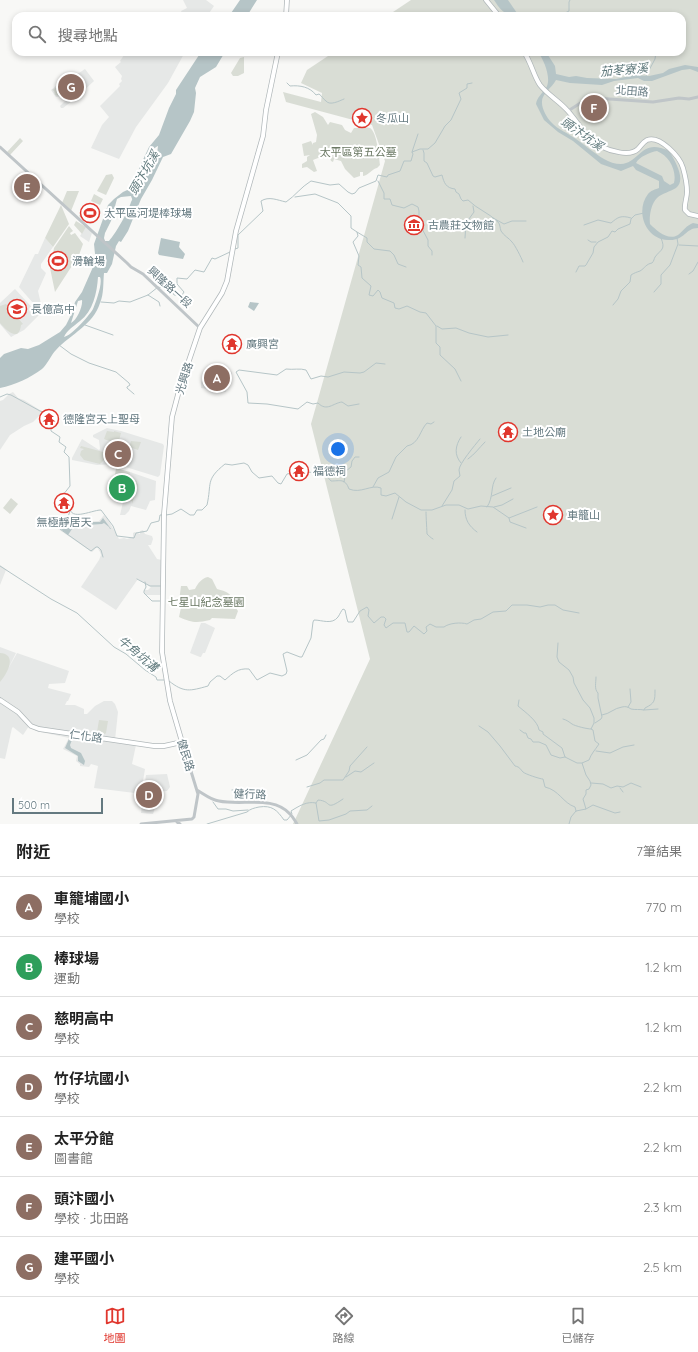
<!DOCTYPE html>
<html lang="zh-TW">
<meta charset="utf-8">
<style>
body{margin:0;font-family:Quicksand,"Noto Sans TC",sans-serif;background:#f2f2f2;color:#222}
.scale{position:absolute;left:12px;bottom:10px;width:91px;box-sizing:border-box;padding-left:4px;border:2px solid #647980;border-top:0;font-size:11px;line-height:14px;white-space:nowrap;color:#647980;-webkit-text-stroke:3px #fff;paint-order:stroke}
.you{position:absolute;left:338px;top:449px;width:14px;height:14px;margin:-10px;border:3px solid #fff;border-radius:50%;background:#1a73e8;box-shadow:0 0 0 6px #1a73e833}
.badge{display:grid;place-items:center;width:26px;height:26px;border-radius:50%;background:#e0372e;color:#fff;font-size:13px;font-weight:700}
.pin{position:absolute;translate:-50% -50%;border:2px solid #fff;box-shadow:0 1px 4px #0006}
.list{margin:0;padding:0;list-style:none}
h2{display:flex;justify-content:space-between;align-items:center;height:52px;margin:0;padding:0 16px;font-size:17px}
h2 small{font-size:13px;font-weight:400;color:#767676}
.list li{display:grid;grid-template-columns:26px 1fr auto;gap:12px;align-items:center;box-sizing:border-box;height:60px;padding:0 16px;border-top:1px solid #e0e0e0}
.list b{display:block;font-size:15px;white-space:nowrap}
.list p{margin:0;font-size:13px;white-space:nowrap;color:#767676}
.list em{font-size:13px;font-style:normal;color:#767676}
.icon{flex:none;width:22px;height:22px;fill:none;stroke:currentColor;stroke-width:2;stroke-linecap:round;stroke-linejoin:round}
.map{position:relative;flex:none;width:698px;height:824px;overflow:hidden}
.search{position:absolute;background:#fff;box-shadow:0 2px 6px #0003;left:12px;right:12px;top:12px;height:44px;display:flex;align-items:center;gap:10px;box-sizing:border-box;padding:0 14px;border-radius:12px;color:#767676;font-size:15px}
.sheet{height:472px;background:#fff}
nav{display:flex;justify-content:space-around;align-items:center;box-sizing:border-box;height:56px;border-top:1px solid #e0e0e0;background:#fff;font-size:11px;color:#767676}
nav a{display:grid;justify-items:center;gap:2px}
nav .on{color:#e0372e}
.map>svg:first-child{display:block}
.built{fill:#e6e8e7}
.green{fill:#d9ddd5}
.water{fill:#b6c5c7;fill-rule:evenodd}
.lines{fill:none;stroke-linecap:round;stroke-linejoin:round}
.stream{stroke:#b6c5c7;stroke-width:1}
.major-casing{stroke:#b1b8ba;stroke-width:5.5}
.minor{stroke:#bfc5c8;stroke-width:3}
.major{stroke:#fff;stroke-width:4}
.labels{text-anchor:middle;stroke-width:4;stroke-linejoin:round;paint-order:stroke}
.street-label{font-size:11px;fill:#647980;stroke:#fff}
.poi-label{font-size:11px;fill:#647980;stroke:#fff;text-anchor:start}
.park-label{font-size:11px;fill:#6a7863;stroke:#fff}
.water-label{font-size:12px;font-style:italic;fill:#5e787b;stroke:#fff}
</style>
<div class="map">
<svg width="698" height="824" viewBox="0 0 698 824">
<rect width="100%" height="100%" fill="#f8f8f6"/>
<path class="built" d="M183 0H206L214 6 207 16H177L182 13 181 11 187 8Z
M126 52H185L168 83 136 127 119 159 91 148 102 125 109 117 100 106 120 86 119 84 122 81 121 79 122 76 115 67 121 62 120 61Z
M85 69 94 81 72 101 63 108H61L60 106 70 96 69 95 56 97 51 90 61 82 64 83Z
M86 227 92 233 89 242 80 236Z
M45 238 53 247 41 264V268L46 273 38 291 41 304V312L19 287 35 254H38Z
M15 289 39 315 24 330 11 337 0 324V303Z
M214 365 224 372 231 371 232 373V377L227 382 226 392 201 388V382L204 378 208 376 216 377V373L211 372Z
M13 392 18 398 24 400 43 412 33 422 24 426 10 435 0 450V401L3 400 9 394Z
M107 428 121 431 163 444 164 446 160 475 158 477 116 464 97 465 72 460V458L82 439 99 450 100 449 99 440 93 437V435Z
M130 472 156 481 155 500 150 501 146 510 131 506 129 511 125 515H120Z
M104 515 107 518 119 539 124 538 127 539 133 537V533L135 532 140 534V531L143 530 145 534 152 536 153 539 151 545H148L157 559 162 560 161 595H145L144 590H148L151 587 138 579 116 610 81 587 99 560 101 555 100 552 97 547 92 552 58 529 63 523 74 526 86 522 99 521Z
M0 565 10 572 6 570 0 585Z
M201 623H205L215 628 205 653H203L201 657H200L190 653Z
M0 647 16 653 8 669 17 653 69 671 65 683 49 684 48 688 71 694 68 701H67L65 705H75L84 709V714H87L95 706 104 701H112L115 704 118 712 115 740 136 745 132 764 145 769 141 793H135L94 788 98 766 91 764 89 767 80 766V764L76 761 77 756 63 749 69 738 36 731 29 726 23 735 13 727 12 728 5 759 0 758Z
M167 774 170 787 167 791 154 792 155 795 153 806 155 808 153 814 141 813 146 775Z"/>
<path class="green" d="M411 0H698V824H293L370 659 311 424 385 161 372 125 286 102 283 92 321 102 322 93 301 83 307 70 334 52H682V16H387Z
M244 57V73L238 76H233L231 73 240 58Z
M71 80 72 81 67 83 70 88C68 93 60 97 55 95L54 91 52 90Z
M315 112 323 117 328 125 330 122 342 125 345 130 351 133 354 128C358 128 366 127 370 128 377 132 379 157 380 165L377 168C372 169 369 175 363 176V172H360V176L354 178 345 169 341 161 334 159 333 162 331 161 330 158H318L313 160 317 171 314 172 307 167 302 168V164L307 161V157L310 155 304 156 302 144 311 141 313 145V143L316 142 317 135 311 114Z
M20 138 23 141 10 155 7 152Z
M112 174 114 178 106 195 97 191 106 175Z
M67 191H79L71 211 62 203Z
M94 194 103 199 100 205 91 201Z
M85 204H87L101 211 96 222 90 224 79 216Z
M61 205 69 224 53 247 45 238Z
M76 221 86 227 82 234 74 225Z
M69 226 73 231 70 233 71 235 75 233 83 244 79 255 55 292 50 268 54 248Z
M6 304 23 324 21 325C19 343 6 330 0 323V306Z
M107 431 114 432V431L121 433 118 444 104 439Z
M131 441 141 442 138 450 129 447Z
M81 446 107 453V454H104V460L100 464 84 460 80 455 81 451 84 449 80 448Z
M116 468 130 472 129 479 137 481 136 483 138 484 132 504V501H128L125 499 122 502 112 495Z
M11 498 18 504 10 514 3 508Z
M208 577 212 579 217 589C237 594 229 598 238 611L235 619 212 618 210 620C197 623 192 623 179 617L182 603 179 601 181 586H187L189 590 195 589C198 583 202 578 208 577Z
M0 653C18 654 7 674 0 682Z
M99 720 108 721 106 733 105 734 97 732Z"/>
<path class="water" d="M240 0H257L247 16H229Z
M494 0H508L519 16C506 16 501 11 494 0Z
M201 52H225L216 67 200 77 195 88 196 93 194 112 190 121 171 154 163 157 152 180 141 199 128 231 121 242 119 241 116 246 112 264 107 273H104C103 283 104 294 100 303 93 325 71 334 56 350 51 355 47 365 42 369 30 378 15 385 0 388V358L4 354 21 348 28 349 39 345 60 332 66 325 72 313 75 302 82 292 93 267 95 254 94 244 108 205 114 199 123 192 140 184 152 165 157 154 158 146C147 151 152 164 143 170L139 169 141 164 149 147 159 135 169 108 176 94V90ZM131 196C132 199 133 199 131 202 128 212 116 233 109 241H105L104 238 105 233 111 221 117 199 121 197ZM98 277H100C103 283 96 302 93 309 89 316 71 336 64 337 67 330 74 326 80 321 93 311 97 293 98 277ZM82 300C83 306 77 320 71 323L78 301Z
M538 52H546L555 66 556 74 569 77 576 76 587 78 616 79 634 75 649 76 663 73 669 69 685 65 698 67V72L690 69 682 70 652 81H644L638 78 614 81 602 85 570 83 556 80C552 88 541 94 542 103 542 109 547 118 551 122 558 130 568 133 576 139 585 145 595 154 604 159 609 162 615 164 621 164 638 163 641 142 661 148 665 149 670 151 671 154 676 163 686 180 676 188 670 192 662 193 657 198 651 204 649 216 650 224 657 231 668 241 678 235 683 231 687 225 693 223L698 224V228C685 228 685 241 668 240 645 239 635 211 648 194 650 191 656 189 659 188V181L636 170 633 166 621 171 601 164 573 141 558 132 544 120 536 104C537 97 542 94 546 88 552 79 544 60 538 52ZM657 151C669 156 677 170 674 183L670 185 664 181 662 176 636 163C639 157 650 152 657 151Z
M161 238 180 242 179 247 185 254 183 259 159 255 158 253Z
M250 302 259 303 254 311 248 307Z
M103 518 111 529H110L109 527 104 523 102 524 87 525 78 529H72L68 535 61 529 64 525 67 527 69 525 77 526 87 522H100Z
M69 739 72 740 70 745 71 748 81 753 85 761 84 765 78 761V756L65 748Z"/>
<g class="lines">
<path class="stream" d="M559 16 569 11V2L570 0
M646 76 655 59 656 52
M287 83 290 86C300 85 310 87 316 95L319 94C322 96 323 99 326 101 330 106 339 101 344 99
M423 150 424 153V161L427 163 433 176 435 177 442 175C444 183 446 188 455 189L456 192 459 194 461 199 463 201 468 200C477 209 489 213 498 222 500 224 500 228 501 231 504 236 509 238 512 242 515 245 521 257 523 262
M412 152 418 134
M378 181 384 193V199H390L392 205 404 208 412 204 418 207 419 211V223L428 240V246L432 251V255
M295 197 315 194 338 203 351 216V228L357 232 358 236 353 242 359 256 358 265 361 267 362 278 371 286 369 295 373 296 378 290 380 292 382 298 394 303 395 308 399 309 407 306 420 312 426 313 436 326V343L440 347V355L455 369 461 381
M493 218 504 224 512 221H526
M584 225 598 220 611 223C618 217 621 215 631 218
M357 232 367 238V242L374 249 390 251 394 255 398 264 406 267
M465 238 466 223 474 212 473 206
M588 240 591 242H596
M679 245 698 246
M235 249 238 248V235L263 211 261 201C269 196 277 200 286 202 295 196 301 187 311 181L330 185 339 184 348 192 352 194 355 193 359 188 376 181 378 175 387 177 388 175 400 171 404 161H411L413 154 412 152 420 149H428L435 143 445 126 451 120 461 99 459 93 467 88V84L472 83
M576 272 579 266H585L586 265 593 253 594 247 598 242 608 237 612 231 615 232 618 229 630 224 631 219 635 215 644 213
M689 274 693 271 698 262
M654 292 661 284V275L670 265 678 244 677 238
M148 295 159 302 160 306
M101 302 114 303 119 301 130 302 148 295 158 287 171 289 174 295H182L184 292 177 284V278L187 279 195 270 204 272 212 258 215 259 230 252
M613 305 618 299 621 291 630 282 631 275C634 273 637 272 640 271 645 268 646 264 652 263 654 261 654 259 655 257 661 249 666 250 661 238
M85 325 113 335
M437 326 442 329 456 328 469 333 488 337 508 335
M59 345 71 354 89 363 116 372 129 383 130 385 127 387V388L134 394
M0 397 7 394 11 395 40 411 48 413 51 419V431L60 437 59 442 66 447 64 452 69 457 70 486 63 495 70 502C66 524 91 510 101 510L113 526 117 536 134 538 136 533 147 531 151 523 159 521 160 515H163
M359 404 348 406 342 402C333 403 327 412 318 403L313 404 307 402 298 409 267 404 248 403 247 392 236 372 239 370 277 375 286 369C293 370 300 368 306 370L311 379 321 376 328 377 344 372 360 373 364 372 376 363 385 364
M468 459C475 454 479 448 485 442
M461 463C454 455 455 446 461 437
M344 482 346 471 351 467 352 461 355 457H359
M373 487 378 478 389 472 396 457 407 446C419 444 420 430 427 423L431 424 434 422
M492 496 511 488
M442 506 452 490 454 481 460 476C460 474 459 472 459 470 459 464 475 445 480 439
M487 507C494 497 490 486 496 478
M494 507 502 505 513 499
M465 510C465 520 469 526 477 532
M70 511 68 517 73 518 72 523 68 526 65 524 62 525 60 529 91 551 96 547H98L101 550 103 557
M426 512C426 516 427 533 427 534 428 535 431 538 433 539
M166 515 172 514 181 509 190 515H194L197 510H202L207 505C212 483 205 480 225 464L232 465 244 463 248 465 252 472 259 478 272 476 278 483 281 484 287 474C295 472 315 472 324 473L331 481C340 481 345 478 349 489 361 494 371 484 381 488V495L386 496 395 493 406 502 421 510H432L446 505H459L468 509 481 506 493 507 509 518 537 507
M509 518 510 522 526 528
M392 519 399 497
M0 566 51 599 77 613 114 647 126 654 145 670 156 677 157 680H166
M137 579 150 586H161
M145 582 146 587 144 591V593L152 601H161
M558 643 557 657 559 662 569 670 573 677 574 683 583 700 590 708 594 718V723L591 729 593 730 595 741 599 744C595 750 591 754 589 760L582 763 586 775 590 781 591 785 589 789 586 790V794L583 799 586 809 576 811 571 817 569 824
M169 681C184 693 190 691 208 686L210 682 217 676H220L225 680C233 673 238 668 249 669L257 680 270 673 282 676 286 674 287 671 283 654 287 652 300 657H302L311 638 313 622 314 620C322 620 332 625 338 617 340 614 341 611 343 609L345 610 347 619 348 622H353L360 611 367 607 369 610 368 616 374 623 381 617H384L386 619 384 625 386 628 393 623H405L407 632H409L414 626 424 634 427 631 426 627 430 624 436 627H444C449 623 461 622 467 624L474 620 481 619 493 612 506 611 512 605H527L540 607 548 605H555L563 610 579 613
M519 700 518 706C525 712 538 721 539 730L543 732V734L562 748 565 757 577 763H582
M628 707 631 702 630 689
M644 710 658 709
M602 715C610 714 614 708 622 707 626 706 628 707 631 709 635 710 640 709 644 710L645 708C655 703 655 701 655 690
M563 719C567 720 569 722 572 724 575 726 587 729 591 729
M595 723 601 719 602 717 598 698V693C594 689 596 683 596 677
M479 726 488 732 500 746 515 766C520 767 520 769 523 772 525 774 540 779 543 779L545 787C559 790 563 803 575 807L576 811
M520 730 524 733H526L528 738 531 739 533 742H539L546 745 551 755 560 758 565 757
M596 751 610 753 623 747 634 745
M296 760 307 755 321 740 324 739 326 735
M346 777 355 771 361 772 374 763
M591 783 603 784 611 788 617 786 623 787 631 783 641 787
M307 787 320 783 324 780H343L349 771 350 766 367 747
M620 788 623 792
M232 790H239L247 796
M213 802 218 809H226L233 811 248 810
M316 803 318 800C333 801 324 812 343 799
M586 809 593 805 615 813 620 812
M207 824 247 812C250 809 254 808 259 807 272 805 277 810 284 820H287L292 814 291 811C299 806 307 801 316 803L319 821 329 820 346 814 350 811 367 810 372 806"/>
<g class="major-casing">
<path id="major" d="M486 0 499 16
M286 16 287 0
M524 52C531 62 534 77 540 85 548 95 559 101 567 110 578 122 586 138 600 146 610 151 630 157 638 149 641 146 643 142 647 140 660 135 680 157 683 168 685 175 687 184 687 192 687 198 684 204 685 210L689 214 698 216
M0 700 18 712 31 726 39 729 154 746H164L182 742 170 701 162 652 164 514 172 417 180 387 200 328 222 293 227 281 236 231 263 136 266 110 278 52"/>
</g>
<path class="minor" d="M568 111 582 102 595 98 653 102 679 98 689 99 698 97
M0 147 127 263 131 267 143 274 200 328
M197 790C204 794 211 800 219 801 242 806 273 795 290 814 293 817 295 821 297 824
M177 822 180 824
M141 824 192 819 194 817 198 794 182 742"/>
<use href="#major" class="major"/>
</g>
<defs>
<g id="sight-ring" transform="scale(1)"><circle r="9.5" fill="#fff" stroke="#e0372e" stroke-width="1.5"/><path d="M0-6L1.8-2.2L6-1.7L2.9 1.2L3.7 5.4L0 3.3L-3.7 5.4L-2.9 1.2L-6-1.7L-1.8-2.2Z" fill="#e0372e"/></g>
<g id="stadium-ring" transform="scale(1)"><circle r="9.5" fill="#fff" stroke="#e0372e" stroke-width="1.5"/><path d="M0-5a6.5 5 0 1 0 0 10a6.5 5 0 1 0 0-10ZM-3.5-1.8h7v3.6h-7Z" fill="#e0372e"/></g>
<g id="museum-ring" transform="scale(1)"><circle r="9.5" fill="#fff" stroke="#e0372e" stroke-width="1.5"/><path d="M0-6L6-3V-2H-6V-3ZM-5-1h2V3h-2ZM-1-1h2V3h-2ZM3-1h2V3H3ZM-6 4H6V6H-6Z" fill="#e0372e"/></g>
<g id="school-ring" transform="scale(1)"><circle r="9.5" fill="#fff" stroke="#e0372e" stroke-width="1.5"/><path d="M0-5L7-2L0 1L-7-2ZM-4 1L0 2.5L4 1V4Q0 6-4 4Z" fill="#e0372e"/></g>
<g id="temple-ring" transform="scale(1)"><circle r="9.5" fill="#fff" stroke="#e0372e" stroke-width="1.5"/><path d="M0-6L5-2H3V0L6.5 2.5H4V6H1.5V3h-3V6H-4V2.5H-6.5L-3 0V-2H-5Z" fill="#e0372e"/></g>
</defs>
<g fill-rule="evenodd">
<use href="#sight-ring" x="362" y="118"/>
<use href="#stadium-ring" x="90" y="213"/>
<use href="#museum-ring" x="414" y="225"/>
<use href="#stadium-ring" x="58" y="261"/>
<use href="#school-ring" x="17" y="309"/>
<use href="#temple-ring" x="232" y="344"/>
<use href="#temple-ring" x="49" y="419"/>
<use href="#temple-ring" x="508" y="432"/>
<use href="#temple-ring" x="299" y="471"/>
<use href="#temple-ring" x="64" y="503"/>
<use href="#sight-ring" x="553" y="515"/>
</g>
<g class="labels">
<g class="street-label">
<text transform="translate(632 91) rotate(4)" y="4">北田路</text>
<text transform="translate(170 287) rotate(42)" y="4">興隆路一段</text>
<text transform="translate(184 378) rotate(-72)" y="4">光興路</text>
<text transform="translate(86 736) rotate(8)" y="4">仁化路</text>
<text transform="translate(186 755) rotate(73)" y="4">健民路</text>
<text transform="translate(250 794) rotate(2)" y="4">健行路</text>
</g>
<g class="poi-label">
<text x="376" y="122">冬瓜山</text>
<text x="104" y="217">太平區河堤棒球場</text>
<text x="428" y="229">古農莊文物館</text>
<text x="72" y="265">滑輪場</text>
<text x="31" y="313">長億高中</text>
<text x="246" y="348">廣興宮</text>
<text x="63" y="423">德隆宮天上聖母</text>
<text x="522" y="436">土地公廟</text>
<text x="313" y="475">福德祠</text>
<text x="567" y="519">車籠山</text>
<text x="64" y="526" text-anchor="middle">無極靜居天</text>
</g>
<g class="park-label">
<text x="358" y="156">太平區第五公墓</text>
<text x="206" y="606">七星山紀念墓園</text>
</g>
<g class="water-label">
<text transform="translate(624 70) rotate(-5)" y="4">茄苳寮溪</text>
<text transform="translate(582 134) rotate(35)" y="4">頭汴坑溪</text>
<text transform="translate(144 173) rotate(-60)" y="4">頭汴坑溪</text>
<text transform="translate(138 654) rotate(40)" y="4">牛角坑溝</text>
</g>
</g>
</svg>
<div class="scale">500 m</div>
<div class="you"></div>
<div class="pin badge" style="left:217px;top:378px;background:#8d6e63">A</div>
<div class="pin badge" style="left:122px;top:488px;background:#2e9e5b">B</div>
<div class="pin badge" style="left:118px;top:454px;background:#8d6e63">C</div>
<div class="pin badge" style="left:149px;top:795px;background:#8d6e63">D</div>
<div class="pin badge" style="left:27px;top:187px;background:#8d6e63">E</div>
<div class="pin badge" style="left:594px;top:108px;background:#8d6e63">F</div>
<div class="pin badge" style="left:71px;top:87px;background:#8d6e63">G</div>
<div class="search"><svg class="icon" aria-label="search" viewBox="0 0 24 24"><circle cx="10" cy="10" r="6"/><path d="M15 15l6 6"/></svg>搜尋地點</div>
</div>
<section class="sheet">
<h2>附近<small>7筆結果</small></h2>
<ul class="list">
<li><span class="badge" style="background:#8d6e63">A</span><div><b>車籠埔國小</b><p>學校</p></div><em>770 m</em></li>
<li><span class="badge" style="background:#2e9e5b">B</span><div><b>棒球場</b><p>運動</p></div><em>1.2 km</em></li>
<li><span class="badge" style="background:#8d6e63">C</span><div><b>慈明高中</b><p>學校</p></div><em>1.2 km</em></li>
<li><span class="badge" style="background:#8d6e63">D</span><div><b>竹仔坑國小</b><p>學校</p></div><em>2.2 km</em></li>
<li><span class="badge" style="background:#8d6e63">E</span><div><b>太平分館</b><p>圖書館</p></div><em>2.2 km</em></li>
<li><span class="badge" style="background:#8d6e63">F</span><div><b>頭汴國小</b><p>學校 · 北田路</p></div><em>2.3 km</em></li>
<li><span class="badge" style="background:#8d6e63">G</span><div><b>建平國小</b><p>學校</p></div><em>2.5 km</em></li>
</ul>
</section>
<nav>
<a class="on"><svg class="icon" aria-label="map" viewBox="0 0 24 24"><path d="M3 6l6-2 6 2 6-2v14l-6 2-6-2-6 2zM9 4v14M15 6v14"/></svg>地圖</a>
<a><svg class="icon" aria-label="directions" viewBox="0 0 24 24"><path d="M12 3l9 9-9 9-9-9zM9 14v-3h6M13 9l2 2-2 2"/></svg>路線</a>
<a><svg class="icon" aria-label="saved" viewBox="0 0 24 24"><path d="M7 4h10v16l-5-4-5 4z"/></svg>已儲存</a>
</nav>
